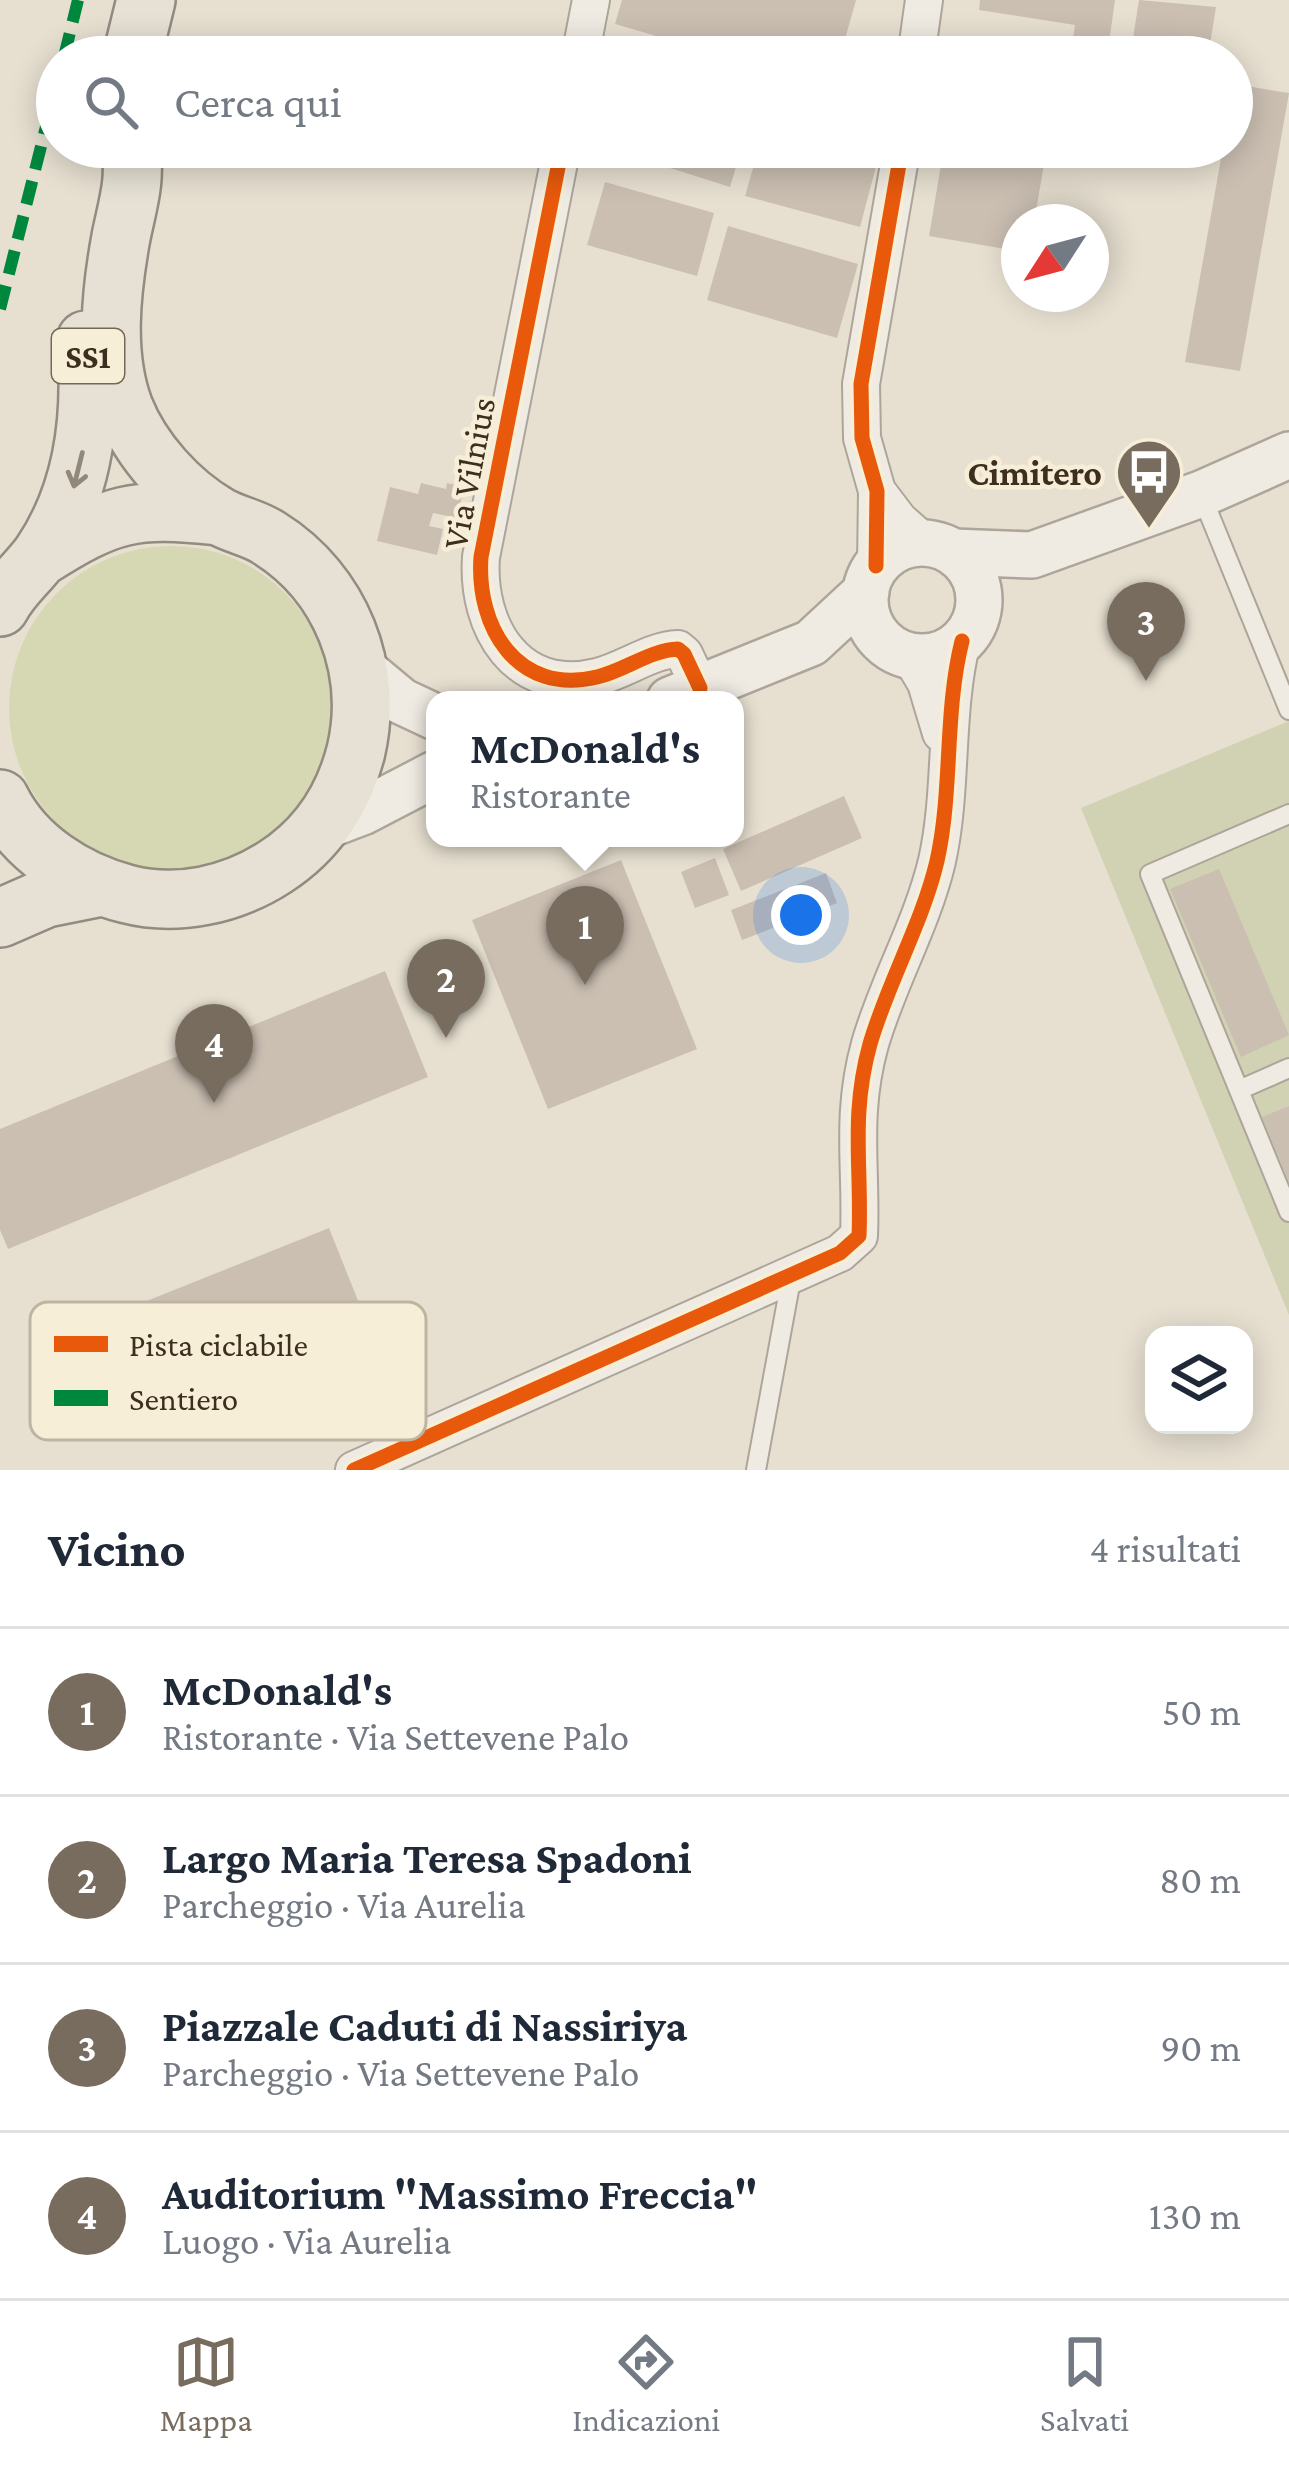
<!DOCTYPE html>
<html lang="it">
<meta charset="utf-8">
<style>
body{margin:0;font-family:"Crimson Pro",serif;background:#f6f6f7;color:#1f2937}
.controls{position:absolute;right:36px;bottom:36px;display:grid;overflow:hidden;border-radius:24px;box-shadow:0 6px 30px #0003}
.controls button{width:108px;height:108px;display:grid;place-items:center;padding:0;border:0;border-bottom:3px solid #e0e1e3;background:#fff;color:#1f2937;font:60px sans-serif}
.compass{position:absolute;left:1001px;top:204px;width:108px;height:108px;border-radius:50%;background:#fff;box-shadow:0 6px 30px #0003;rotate:234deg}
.you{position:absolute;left:801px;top:915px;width:42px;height:42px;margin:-30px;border:9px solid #fff;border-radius:50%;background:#1a73e8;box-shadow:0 0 0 18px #1a73e833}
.badge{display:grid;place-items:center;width:78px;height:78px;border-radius:50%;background:#786c5e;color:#fff;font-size:39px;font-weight:700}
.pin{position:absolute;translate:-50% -99px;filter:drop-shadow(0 3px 6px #0008)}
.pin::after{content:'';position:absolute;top:63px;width:42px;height:36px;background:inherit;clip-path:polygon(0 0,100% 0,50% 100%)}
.popup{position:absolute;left:426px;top:691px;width:318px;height:156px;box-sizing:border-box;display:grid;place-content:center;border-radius:24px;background:#fff;filter:drop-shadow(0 3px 9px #0005);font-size:39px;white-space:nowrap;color:#747a83}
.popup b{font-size:45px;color:#1f2937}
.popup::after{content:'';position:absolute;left:50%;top:100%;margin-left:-24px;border:24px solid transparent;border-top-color:#fff}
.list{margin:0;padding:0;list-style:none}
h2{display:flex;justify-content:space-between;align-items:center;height:156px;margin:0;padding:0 48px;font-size:51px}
h2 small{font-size:39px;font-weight:400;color:#747a83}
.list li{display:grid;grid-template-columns:78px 1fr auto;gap:36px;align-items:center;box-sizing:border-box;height:168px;padding:0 48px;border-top:3px solid #e0e1e3}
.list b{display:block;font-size:45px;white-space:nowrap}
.list p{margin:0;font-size:39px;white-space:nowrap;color:#747a83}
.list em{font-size:39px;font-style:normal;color:#747a83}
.icon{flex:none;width:66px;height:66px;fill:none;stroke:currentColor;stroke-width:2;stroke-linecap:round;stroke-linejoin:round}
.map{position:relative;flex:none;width:1289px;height:1470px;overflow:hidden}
.search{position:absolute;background:#fff;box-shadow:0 6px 30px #0003;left:36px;right:36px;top:36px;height:132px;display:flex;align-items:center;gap:30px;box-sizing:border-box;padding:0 42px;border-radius:66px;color:#747a83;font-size:45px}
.sheet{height:828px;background:#fff}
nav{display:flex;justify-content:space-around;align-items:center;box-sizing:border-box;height:168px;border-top:3px solid #e0e1e3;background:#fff;font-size:33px;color:#747a83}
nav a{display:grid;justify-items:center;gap:6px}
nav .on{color:#786c5e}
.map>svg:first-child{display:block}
.green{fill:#d6d7b3}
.cemetery{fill:#d1d1b3}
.building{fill:#cbbfb2}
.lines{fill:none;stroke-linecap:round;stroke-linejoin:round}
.service-casing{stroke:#ada599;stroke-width:22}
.minor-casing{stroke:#ada599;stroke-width:40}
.tertiary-casing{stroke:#ada599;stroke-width:50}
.primary-casing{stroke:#928b80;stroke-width:62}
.service{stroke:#efebe3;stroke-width:18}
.minor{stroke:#efebe3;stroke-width:36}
.tertiary{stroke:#efebe3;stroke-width:45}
.primary{stroke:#e6e1d4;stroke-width:57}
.quiet{stroke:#00873e;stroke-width:12;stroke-dasharray:24 12;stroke-linecap:butt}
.cycleway-casing{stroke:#f7eed8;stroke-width:22}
.cycleway{stroke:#e8590c;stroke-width:15}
.oneway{stroke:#92887a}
.labels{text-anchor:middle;stroke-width:9;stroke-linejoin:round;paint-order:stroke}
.shield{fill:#f7eed8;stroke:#756857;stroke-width:3}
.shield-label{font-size:33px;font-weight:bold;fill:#3d2e20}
.poi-label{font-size:36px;font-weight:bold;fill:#3d2e20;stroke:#f7eed8;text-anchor:end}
.street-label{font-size:36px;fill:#3d2e20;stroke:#f7eed8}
.key{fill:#f7eed8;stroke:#bfb4a1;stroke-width:3}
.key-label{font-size:33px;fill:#3d2e20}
</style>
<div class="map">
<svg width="1289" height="1470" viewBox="0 0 1289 1470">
<rect width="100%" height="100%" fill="#e7e0d1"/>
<path class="green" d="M9 708a162 162 0 1 1 324 0a162 162 0 1 1-324 0Z"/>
<path class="cemetery" d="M1289 721V1315L1081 808Z"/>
<path class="building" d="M622 0H856L840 57H728L615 24Z
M980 0H1115L1107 57H1070L1075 25 979 10Z
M1139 0 1216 7 1208 57H1130Z
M1234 84 1289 93 1240 371 1185 362 1223 147H1232Z
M604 147H742L730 187Z
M759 147H833L878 159 860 227 745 196Z
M944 147H1047L1034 222 1016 219 1011 250 929 236Z
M605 182 714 213 697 276 587 245Z
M728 226 858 264 837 338 707 300Z
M421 483 446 489 447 483 464 487 457 518 433 513 429 526 443 529 437 555 377 541 390 487 418 494Z
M844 796 862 838 741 891 723 849Z
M715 858 729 895 695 908 681 872Z
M621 860 697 1049 548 1109 472 920Z
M1219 869 1289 1035 1241 1057 1170 889Z
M826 873 837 903 742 940 731 910Z
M385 971 428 1077 8 1249 0 1230V1129Z
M1289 1106V1182L1262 1117Z
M329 1228 363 1313 113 1413 79 1328Z"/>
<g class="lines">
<g class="service-casing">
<path id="service" d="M1201 494 1289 710
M1289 814 1150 874 1289 1212
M1239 1090 1289 1068
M756 1470 792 1274"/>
</g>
<g class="minor-casing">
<path id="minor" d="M580 57 591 0
M916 57 924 0
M562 147 481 557C476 627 517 696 597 677 624 671 650 650 678 649L684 654 700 688
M877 491 899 520 925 543
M876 566 877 491 862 438 861 384 902 147
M910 656 926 683 941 733
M354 1470 840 1253 859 1236C862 1167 850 1116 870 1044 888 982 922 924 937 861 953 789 944 713 962 641"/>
</g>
<g class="tertiary-casing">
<path id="tertiary" d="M865 600a57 57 0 1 1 114 0a57 57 0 1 1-114 0Z
M953 552 1032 555 1201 494 1289 455
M359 666 401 701 435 717
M670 700 811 643 866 592
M320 828 362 812 435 774"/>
</g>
<g class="primary-casing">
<path id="primary" d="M132 57 146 0
M39 558C111 512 134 507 218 516
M0 607C10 587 28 573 41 555 84 492 93 416 86 340
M0 799C24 848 76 881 127 894 177 907 232 895 275 867 317 840 344 799 356 751 375 669 341 583 269 538 254 528 235 525 219 516 179 493 141 451 124 408 104 354 111 292 121 237 127 207 137 178 130 147
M0 918 46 898 101 887"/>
</g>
<use href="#service" class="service"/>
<use href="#minor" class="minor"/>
<use href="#tertiary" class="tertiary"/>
<use href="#primary" class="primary"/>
<path class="quiet" d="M64 57 78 0
M0 309 57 83"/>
<g class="cycleway-casing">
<path id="cycleway" d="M562 147 481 557C476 627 517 696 597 677 624 671 650 650 678 649L684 654 700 688
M876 566 877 491 862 438 861 384 902 147
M354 1470 840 1253 859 1236C862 1167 850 1116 870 1044 888 982 922 924 937 861 953 789 944 713 962 641"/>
</g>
<use href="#cycleway" class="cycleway"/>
</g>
<defs><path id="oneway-shaft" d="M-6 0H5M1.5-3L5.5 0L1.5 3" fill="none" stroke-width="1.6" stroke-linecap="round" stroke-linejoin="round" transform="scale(3)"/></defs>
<use class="oneway" href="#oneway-shaft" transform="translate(78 470) rotate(104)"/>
<defs>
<g id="bus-pin" transform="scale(3.45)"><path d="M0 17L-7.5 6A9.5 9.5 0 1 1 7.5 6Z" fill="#786c5e" stroke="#f7eed8"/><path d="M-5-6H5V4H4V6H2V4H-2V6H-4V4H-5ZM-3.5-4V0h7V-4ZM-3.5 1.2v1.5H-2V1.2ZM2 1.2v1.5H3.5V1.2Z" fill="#fff"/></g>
</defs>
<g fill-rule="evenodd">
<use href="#bus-pin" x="1149" y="472"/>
</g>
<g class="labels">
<rect class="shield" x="52" y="329" width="72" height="54" rx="9"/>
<g class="shield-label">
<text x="88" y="368">SS1</text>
</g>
<g class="poi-label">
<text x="1102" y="485">Cimitero</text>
</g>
<g class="street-label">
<text transform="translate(468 473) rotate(-79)" y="13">Via Vilnius</text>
</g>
</g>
<rect x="30" y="1302" width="396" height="138" rx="18" class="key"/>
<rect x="54" y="1336" width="54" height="16" fill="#e8590c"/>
<rect x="54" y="1390" width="54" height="16" fill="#00873e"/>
<g class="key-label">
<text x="129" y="1356">Pista ciclabile</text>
<text x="129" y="1410">Sentiero</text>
</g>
</svg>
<div class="controls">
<button><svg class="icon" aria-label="layers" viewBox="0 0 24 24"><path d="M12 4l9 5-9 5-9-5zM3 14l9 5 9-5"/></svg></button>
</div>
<svg class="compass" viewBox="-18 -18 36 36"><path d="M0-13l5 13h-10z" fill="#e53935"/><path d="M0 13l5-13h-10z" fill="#747a83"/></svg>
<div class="you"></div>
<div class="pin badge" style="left:585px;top:985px">1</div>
<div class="popup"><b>McDonald's</b>Ristorante</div>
<div class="pin badge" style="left:446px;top:1038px">2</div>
<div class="pin badge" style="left:1146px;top:681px">3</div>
<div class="pin badge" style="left:214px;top:1103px">4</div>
<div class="search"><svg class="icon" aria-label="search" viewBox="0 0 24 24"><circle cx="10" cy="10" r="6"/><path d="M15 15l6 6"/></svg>Cerca qui</div>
</div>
<section class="sheet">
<h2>Vicino<small>4 risultati</small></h2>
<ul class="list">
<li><span class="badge">1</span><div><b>McDonald's</b><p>Ristorante · Via Settevene Palo</p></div><em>50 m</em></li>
<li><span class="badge">2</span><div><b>Largo Maria Teresa Spadoni</b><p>Parcheggio · Via Aurelia</p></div><em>80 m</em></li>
<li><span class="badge">3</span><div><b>Piazzale Caduti di Nassiriya</b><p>Parcheggio · Via Settevene Palo</p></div><em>90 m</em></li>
<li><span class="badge">4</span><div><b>Auditorium &quot;Massimo Freccia&quot;</b><p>Luogo · Via Aurelia</p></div><em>130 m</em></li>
</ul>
</section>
<nav>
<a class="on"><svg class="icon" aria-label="map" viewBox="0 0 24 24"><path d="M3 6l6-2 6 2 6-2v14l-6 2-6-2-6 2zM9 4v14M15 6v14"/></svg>Mappa</a>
<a><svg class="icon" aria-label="directions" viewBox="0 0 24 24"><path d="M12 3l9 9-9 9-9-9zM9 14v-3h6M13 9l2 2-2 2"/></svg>Indicazioni</a>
<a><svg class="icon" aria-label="saved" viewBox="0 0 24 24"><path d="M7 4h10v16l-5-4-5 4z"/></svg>Salvati</a>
</nav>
